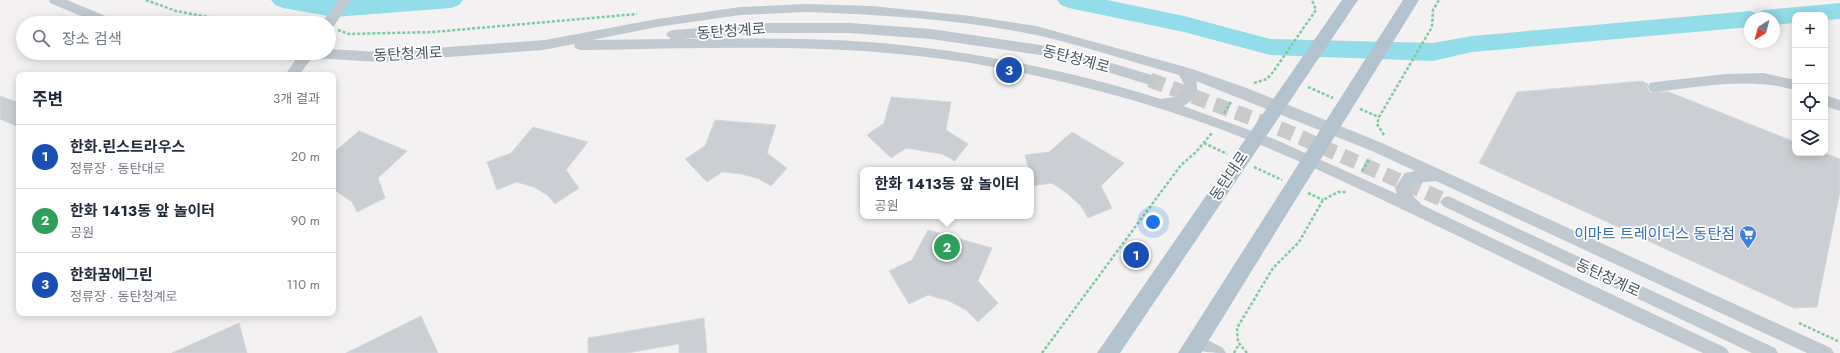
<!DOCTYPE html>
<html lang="ko">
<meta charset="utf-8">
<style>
body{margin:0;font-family:Jost,"Noto Sans KR",sans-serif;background:#f2f2f3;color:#1f2937}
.controls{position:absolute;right:12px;top:12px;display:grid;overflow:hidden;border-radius:8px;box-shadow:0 2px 10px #0003}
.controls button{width:36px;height:36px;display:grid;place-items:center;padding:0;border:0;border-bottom:1px solid #e0e1e3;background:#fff;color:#1f2937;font:20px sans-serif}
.compass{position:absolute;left:1744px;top:12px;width:36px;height:36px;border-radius:50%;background:#fff;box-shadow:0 2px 10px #0003;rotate:216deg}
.you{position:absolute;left:1153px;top:222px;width:14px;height:14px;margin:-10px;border:3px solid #fff;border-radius:50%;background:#1a73e8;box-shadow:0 0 0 6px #1a73e833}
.badge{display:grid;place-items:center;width:26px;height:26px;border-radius:50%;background:#2180de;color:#fff;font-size:13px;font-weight:700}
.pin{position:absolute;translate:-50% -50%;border:2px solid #fff;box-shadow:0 1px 4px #0006}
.popup{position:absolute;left:860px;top:167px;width:174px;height:52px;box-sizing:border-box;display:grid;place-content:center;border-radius:8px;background:#fff;filter:drop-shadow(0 1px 3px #0005);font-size:13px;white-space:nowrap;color:#747a83}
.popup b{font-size:15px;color:#1f2937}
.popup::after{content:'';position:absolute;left:50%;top:100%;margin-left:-8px;border:8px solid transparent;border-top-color:#fff}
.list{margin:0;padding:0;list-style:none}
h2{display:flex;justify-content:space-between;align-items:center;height:52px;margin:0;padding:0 16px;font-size:17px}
h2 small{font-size:13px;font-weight:400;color:#747a83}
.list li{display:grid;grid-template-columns:26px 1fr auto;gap:12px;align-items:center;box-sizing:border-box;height:64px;padding:0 16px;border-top:1px solid #e0e1e3}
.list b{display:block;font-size:15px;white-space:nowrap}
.list p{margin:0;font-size:13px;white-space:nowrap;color:#747a83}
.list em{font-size:13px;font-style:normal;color:#747a83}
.icon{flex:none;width:22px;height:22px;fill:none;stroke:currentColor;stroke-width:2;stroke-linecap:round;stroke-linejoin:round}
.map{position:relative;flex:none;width:1840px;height:353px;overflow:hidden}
.search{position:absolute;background:#fff;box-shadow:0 2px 10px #0003;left:16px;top:16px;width:320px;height:44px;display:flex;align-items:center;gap:10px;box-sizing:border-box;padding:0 14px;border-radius:22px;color:#747a83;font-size:15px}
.panel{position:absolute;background:#fff;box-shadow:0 2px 10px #0003;left:16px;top:72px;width:320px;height:244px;border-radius:8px}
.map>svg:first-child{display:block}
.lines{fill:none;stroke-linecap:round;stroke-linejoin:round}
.river{fill:#92dde9;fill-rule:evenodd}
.building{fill:#cbcfd3;stroke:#d5d8dc}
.minor-tunnel{stroke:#c9cacc;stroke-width:15;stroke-dasharray:15 8;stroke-linecap:butt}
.path{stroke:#7ccb9f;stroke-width:2.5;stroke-dasharray:3 2;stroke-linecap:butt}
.minor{fill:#c0c9cf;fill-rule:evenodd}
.major{fill:#b2c2ce;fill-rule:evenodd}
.labels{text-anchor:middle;stroke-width:3.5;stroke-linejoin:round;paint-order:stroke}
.street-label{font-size:15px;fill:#4a565e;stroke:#fff}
.shop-label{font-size:15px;fill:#366cbe;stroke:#fff;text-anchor:end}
</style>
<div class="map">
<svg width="1840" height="353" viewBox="0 0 1840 353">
<rect width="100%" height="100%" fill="#f3f1f1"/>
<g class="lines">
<path class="river" d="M271 0H463L459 5 451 8 334 17 283 8 275 5Z
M1057 0H1107L1184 16 1270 39 1433 43 1472 36 1750 11 1756 13 1764 10 1840 3V19L1825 20V15H1795V23L1774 25V18H1750V27L1472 52 1433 61 1270 55 1184 32 1069 8 1061 5Z"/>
</g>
<path class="building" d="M1642 81 1648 84 1647 88 1650 92H1669L1795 142V153H1824L1840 159V192L1817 307 1794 308 1479 163 1517 92Z
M0 96 19 103V127L0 119Z
M891 97 951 102 946 130 968 144 955 161 942 154 906 148 891 158 867 135 884 123Z
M715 120 776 125 767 153 787 168 771 186 759 179 742 174 722 172 707 182 685 159 705 146Z
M533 127 588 142 566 170 579 188 555 204 547 195 534 187 516 182 497 190 487 162 511 153Z
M359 131 407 151 378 178 385 198 357 212 352 202 333 189V153Z
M1072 132 1124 163 1101 186 1112 208 1088 218 1081 206 1068 194 1052 183 1032 186 1031 170H1029L1025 155 1049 152Z
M928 230 992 248 978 281 998 303 978 322 966 310 949 301 928 295 909 304 889 271 912 260Z
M421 316 438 353H346Z
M704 318 707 353H679V344L627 353H588V338Z
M239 323 247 353H172Z"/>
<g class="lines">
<path class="minor-tunnel" d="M1150 80 1286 131 1448 202"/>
<path class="path" d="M146 0 176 11 240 23
M338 30 349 34 433 32 637 14
M1254 83 1267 79 1273 72 1316 10 1312 0
M1308 87 1333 98
M1360 109 1379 117
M1224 113 1231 102
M1384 135 1377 124 1379 117 1432 27 1433 10 1439 0
M1204 143 1227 154
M1254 167 1282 180
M1362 171 1370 158
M1308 193 1323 200
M1799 323 1840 342
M1042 353 1181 165 1196 152 1212 133
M1234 353 1239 344
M1247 353 1238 342 1237 328 1273 268 1299 242 1323 200 1338 192H1346"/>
<path class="minor" d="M49 0H67L115 20 117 23H98L50 3Z
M338 0H351L334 26 329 27V23H322Z
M806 4 871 6 971 16 1036 26 1189 68 1244 87 1382 143 1831 348 1834 353H1807L1436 181 1414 183 1411 188 1413 196 1422 205 1726 348 1729 353H1703C1620 314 1538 275 1456 235 1376 197 1296 157 1212 126 1134 98 1053 77 971 63 842 42 710 48 580 50L575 48 574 44 543 50 380 62 312 58 299 75H285L300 53H329V49L380 52 545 40 657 19 740 7ZM806 12C883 15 960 19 1036 35 1084 46 1132 62 1179 75L1184 84 1183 90 1175 97 1161 99C1084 75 1006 58 927 48 846 37 764 38 682 39L769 33H850L931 39 1061 58 1150 85 1155 84 1157 80 1155 76 1061 48 931 29 850 23H769L673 30 668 32 666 35 671 39 592 40 657 27 740 15ZM1196 81 1372 151 1415 171 1405 173 1395 188 1397 194 1274 139 1183 106C1193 101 1200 92 1196 81Z
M1763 73 1795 80V90C1749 77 1702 87 1655 92L1650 91 1648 87 1650 83 1655 82 1726 74Z
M1825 95 1840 100V111L1825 106Z
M1448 196 1775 348 1778 353H1752L1443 206 1440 202 1443 198Z
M1196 334 1223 348 1226 353C1212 353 1194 353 1188 341L1190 336Z"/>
<path class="major" d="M1342 0H1358L1120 353H1097Z
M1403 0H1419L1201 353H1178Z"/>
</g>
<defs>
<g id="supermarket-pin" transform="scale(0.9)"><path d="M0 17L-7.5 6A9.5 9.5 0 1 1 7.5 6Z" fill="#3f7fe0" stroke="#fff"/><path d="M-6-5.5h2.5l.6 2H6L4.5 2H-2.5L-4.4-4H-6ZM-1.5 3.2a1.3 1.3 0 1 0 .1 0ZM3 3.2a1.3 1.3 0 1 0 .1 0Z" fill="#fff"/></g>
</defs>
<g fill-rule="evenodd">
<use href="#supermarket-pin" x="1748" y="234"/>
</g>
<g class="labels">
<g class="street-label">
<text transform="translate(731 31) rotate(-4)" y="5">동탄청계로</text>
<text transform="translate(408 54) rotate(-3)" y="5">동탄청계로</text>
<text transform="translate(1076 59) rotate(15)" y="5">동탄청계로</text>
<text transform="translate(1229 176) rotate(-56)" y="5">동탄대로</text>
<text transform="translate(1608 278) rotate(25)" y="5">동탄청계로</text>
</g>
<g class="shop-label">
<text x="1735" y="239">이마트 트레이더스 동탄점</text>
</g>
</g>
</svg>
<div class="controls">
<button>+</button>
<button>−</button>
<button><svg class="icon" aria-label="locate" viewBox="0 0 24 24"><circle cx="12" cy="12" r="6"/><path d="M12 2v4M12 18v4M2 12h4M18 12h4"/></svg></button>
<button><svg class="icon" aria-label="layers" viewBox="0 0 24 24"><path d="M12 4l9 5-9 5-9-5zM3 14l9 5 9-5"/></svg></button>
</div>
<svg class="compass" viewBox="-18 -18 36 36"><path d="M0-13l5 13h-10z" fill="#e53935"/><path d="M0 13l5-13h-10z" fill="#747a83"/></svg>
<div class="you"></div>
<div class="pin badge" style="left:1136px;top:255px;background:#1a4fb4">1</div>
<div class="pin badge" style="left:947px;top:247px;background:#2e9e5b">2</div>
<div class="popup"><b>한화 1413동 앞 놀이터</b>공원</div>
<div class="pin badge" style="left:1009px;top:70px;background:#1a4fb4">3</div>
<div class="search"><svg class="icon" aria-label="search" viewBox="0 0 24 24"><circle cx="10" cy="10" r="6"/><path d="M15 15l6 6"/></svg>장소 검색</div>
<section class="panel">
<h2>주변<small>3개 결과</small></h2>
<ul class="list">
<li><span class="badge" style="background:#1a4fb4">1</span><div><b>한화.린스트라우스</b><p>정류장 · 동탄대로</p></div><em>20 m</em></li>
<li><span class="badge" style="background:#2e9e5b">2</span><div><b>한화 1413동 앞 놀이터</b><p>공원</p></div><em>90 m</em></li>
<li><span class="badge" style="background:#1a4fb4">3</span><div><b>한화꿈에그린</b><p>정류장 · 동탄청계로</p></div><em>110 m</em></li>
</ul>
</section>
</div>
